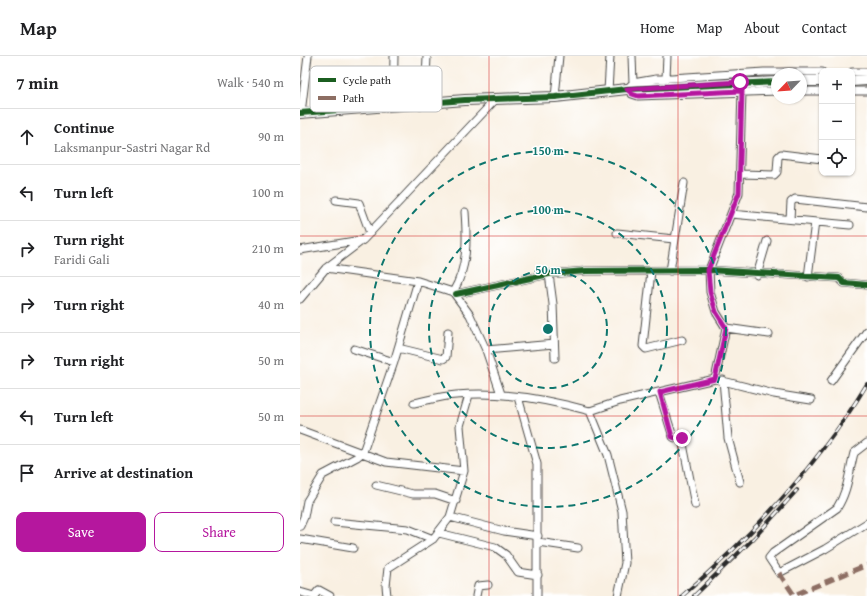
<!DOCTYPE html>
<meta charset="utf-8">
<style>
body{margin:0;font-family:"Gentium Book Plus",serif;background:#f2f2f2;color:#202124}
.controls{position:absolute;right:12px;top:12px;display:grid;overflow:hidden;border-radius:8px;box-shadow:0 1px 3px #0004}
.controls button{width:36px;height:36px;display:grid;place-items:center;padding:0;border:0;border-bottom:1px solid #e0e0e0;background:#fff;color:#202124;font:20px sans-serif}
.compass{position:absolute;left:471px;top:12px;width:36px;height:36px;border-radius:50%;background:#fff;box-shadow:0 1px 3px #0004;rotate:245deg}
.stop{position:absolute;width:12px;height:12px;margin:-9px;border:3px solid #b5179e;border-radius:50%;background:#fff}
.stop.end{background:#b5179e;border-color:#fff;box-shadow:0 1px 4px #0008}
.list{margin:0;padding:0;list-style:none}
h2{display:flex;justify-content:space-between;align-items:center;height:52px;margin:0;padding:0 16px;font-size:17px}
h2 small{font-size:13px;font-weight:400;color:#757577}
.list li{display:grid;grid-template-columns:26px 1fr auto;gap:12px;align-items:center;box-sizing:border-box;height:56px;padding:0 16px;border-top:1px solid #e0e0e0}
.list b{display:block;font-size:15px;white-space:nowrap}
.list p{margin:0;font-size:13px;white-space:nowrap;color:#757577}
.list em{font-size:13px;font-style:normal;color:#757577}
.actions{display:flex;gap:8px;padding:12px 16px}
.actions a{flex:1;padding:9px 0;border:1px solid #b5179e;border-radius:8px;text-align:center;font-size:14px;color:#b5179e}
.actions .main{background:#b5179e;color:#fff}
.icon{flex:none;width:22px;height:22px;fill:none;stroke:currentColor;stroke-width:2;stroke-linecap:round;stroke-linejoin:round}
.map{position:relative;flex:none;width:567px;height:540px;overflow:hidden}
header{display:flex;align-items:center;gap:24px;box-sizing:border-box;height:56px;padding:0 20px;background:#fff;border-bottom:1px solid #e0e0e0}
header strong{font-size:19px}
nav{display:flex;gap:22px;margin-inline-start:auto;font-size:14px}
main{display:flex}
aside{flex:1;background:#fff}
.map>svg:first-child{display:block}
.lines{fill:none;stroke-linecap:round;stroke-linejoin:round}
.street-casing{stroke:#4a4946;stroke-width:9}
.secondary-casing{stroke:#4a4946;stroke-width:12}
.street{stroke:#fff;stroke-width:7}
.secondary{stroke:#fff;stroke-width:10}
.rail-casing{stroke:#2b2b2b;stroke-width:4}
.rail{stroke:#fff;stroke-width:2.5;stroke-dasharray:8;stroke-linecap:butt}
.quiet{stroke:#8d6e63;stroke-width:5;stroke-dasharray:10 5;stroke-linecap:butt}
.cycleway-casing{stroke:#fff;stroke-width:8}
.cycleway{stroke:#1b5e20;stroke-width:6}
.route{stroke:#b5179e;stroke-width:5}
.grid{fill:none;stroke:#d62828;stroke-width:1;stroke-opacity:0.55}
.ring{fill:none;stroke:#0f766e;stroke-width:2;stroke-dasharray:7 5}
.key{fill:#fff;stroke:#bfbfbf;stroke-width:1}
.key-label{font-size:11px;fill:#2b2b2b}
.centre{fill:#0f766e;stroke:#fff;stroke-width:2}
.ring-label{font-size:12px;text-anchor:middle;font-weight:bold;fill:#0f766e;stroke:#fff;stroke-width:3;stroke-linejoin:round;paint-order:stroke}
</style>
<header>
<strong>Map</strong>
<nav><a>Home</a><a>Map</a><a>About</a><a>Contact</a></nav>
</header>
<main>
<aside>
<h2>7 min<small>Walk · 540 m</small></h2>
<ul class="list">
<li><svg class="icon" aria-label="ahead" viewBox="0 0 24 24"><path d="M12 20V5M6 11l6-6 6 6"/></svg><div><b>Continue</b><p>Laksmanpur-Sastri Nagar Rd</p></div><em>90 m</em></li>
<li><svg class="icon" aria-label="left" viewBox="0 0 24 24"><path d="M17 20v-9H6M10 6l-5 5 5 5"/></svg><div><b>Turn left</b></div><em>100 m</em></li>
<li><svg class="icon" aria-label="right" viewBox="0 0 24 24"><path d="M7 20v-9h11M14 6l5 5-5 5"/></svg><div><b>Turn right</b><p>Faridi Gali</p></div><em>210 m</em></li>
<li><svg class="icon" aria-label="right" viewBox="0 0 24 24"><path d="M7 20v-9h11M14 6l5 5-5 5"/></svg><div><b>Turn right</b></div><em>40 m</em></li>
<li><svg class="icon" aria-label="right" viewBox="0 0 24 24"><path d="M7 20v-9h11M14 6l5 5-5 5"/></svg><div><b>Turn right</b></div><em>50 m</em></li>
<li><svg class="icon" aria-label="left" viewBox="0 0 24 24"><path d="M17 20v-9H6M10 6l-5 5 5 5"/></svg><div><b>Turn left</b></div><em>50 m</em></li>
<li><svg class="icon" aria-label="arrive" viewBox="0 0 24 24"><path d="M6 21V4h12l-3 4 3 4H6"/></svg><div><b>Arrive at destination</b></div></li>
</ul>
<div class="actions"><a class="main">Save</a><a>Share</a></div>
</aside>
<div class="map">
<svg width="567" height="540" viewBox="0 0 567 540">
<rect width="100%" height="100%" fill="#fff"/>
<filter id="ink" filterUnits="userSpaceOnUse"><feTurbulence type="fractalNoise" baseFrequency=".025" numOctaves="2"/><feDisplacementMap in="SourceGraphic" scale="8" xChannelSelector="R" yChannelSelector="G"/><feConvolveMatrix kernelMatrix="1 2 1 2 8 2 1 2 1" color-interpolation-filters="sRGB"/></filter>
<filter id="wash" filterUnits="userSpaceOnUse"><feTurbulence type="fractalNoise" baseFrequency=".012" numOctaves="4" result="noise"/><feDisplacementMap in="SourceGraphic" scale="16" xChannelSelector="R" yChannelSelector="G"/><feGaussianBlur stdDeviation="0.9" result="paint"/><feColorMatrix in="noise" values="0 0 0 0 0 0 0 0 0 0 0 0 0 0 0 0 0 1.4 0 .05"/><feComposite in="paint" operator="in"/></filter>
<g filter="url(#wash)">
<rect width="100%" height="100%" fill="#f9f0e2"/>
</g>
<g filter="url(#ink)">
<g class="lines">
<g class="street-casing">
<path id="street" d="M332 0 333 27
M552 16H567
M366 22 367 0
M308 35 310 0
M442 35 439 137 409 214 410 236 416 256 426 272 469 278
M477 35 338 40 332 38 327 33 333 27 356 23 464 16H522
M501 35H522
M552 35H567
M255 41 259 0
M125 47 127 0
M93 50 94 0
M1 57 8 0
M440 118 474 119 477 116 478 101 481 98 522 103
M36 144 59 147 70 177
M431 158 550 169
M490 163 491 146 495 143 567 151
M317 177 374 183
M0 194 61 184
M26 212 118 225 153 236 170 259 186 294 201 338
M351 215 343 290 346 293 382 284
M370 215 384 127
M249 218 253 248 255 302
M457 219 467 185
M508 221 515 166
M153 236C168 211 167 184 165 156
M156 238 249 218 286 215 409 214 539 222 544 227 567 229
M0 243 26 212 63 184 195 44
M98 292 143 303 146 301 148 276
M54 293 94 306
M186 294 254 288
M415 323 426 272
M423 324 428 382 440 426
M531 325 567 275
M359 336 373 381 375 382 380 381 382 383 395 449
M218 341 237 408V540
M114 347C128 344 142 340 156 339 201 335 247 343 290 355L308 399 322 455 325 507 318 540
M290 355 320 345 415 323 474 338 511 344
M0 374 86 406 164 415
M567 387 554 397C549 416 548 435 537 452L473 497 469 502 479 517 525 493 567 467
M76 429 113 438H135L156 445
M150 461 204 475 238 480
M34 466 108 473 133 483
M0 470 4 461 7 445 23 419 57 401 63 396 94 306 118 225
M139 477 195 491 206 499 218 516 238 519
M0 483 53 492
M238 486 278 492
M0 536 14 540
M14 540 19 534 30 540
M87 540 86 530 88 512 133 483 150 461 164 415 160 370 169 339
M176 540 178 530 188 529"/>
</g>
<g class="secondary-casing">
<path id="secondary" d="M501 25H522
M552 25 567 24
M0 57 165 44 255 41 327 33 477 26"/>
</g>
<use href="#street" class="street"/>
<use href="#secondary" class="secondary"/>
<g class="rail-casing">
<path id="rail" d="M382 540C453 479 519 408 567 328
M394 540 454 482 497 434"/>
</g>
<use href="#rail" class="rail"/>
<path class="quiet" d="M479 517 494 539 567 509"/>
<g class="cycleway-casing">
<path id="cycleway" d="M0 57 165 44 255 41 327 33 477 26
M156 238 249 218 286 215 409 214 539 222 544 227 567 229"/>
</g>
<use href="#cycleway" class="cycleway"/>
</g>
</g>
<g class="lines" filter="url(#ink)">
<path class="route" d="M382 382 380 381 375 382 372 381 360 336 415 323 426 272 416 256 410 236 408 214 439 137 442 35 338 40 332 38 327 33 440 26"/>
</g>
<path class="grid" d="M189 0V540M378 0V540M0 180H567M0 360H567"/>
<g class="ring">
<circle cx="248" cy="273" r="59"/>
<circle cx="248" cy="273" r="119"/>
<circle cx="248" cy="273" r="178"/>
</g>
<rect x="10" y="10" width="132" height="46" rx="6" class="key"/>
<rect x="18" y="22" width="18" height="4" fill="#1b5e20"/>
<rect x="18" y="40" width="18" height="4" fill="#8d6e63"/>
<g class="key-label">
<text x="43" y="28">Cycle path</text>
<text x="43" y="46">Path</text>
</g>
<circle cx="248" cy="273" r="6" class="centre"/>
<g class="ring-label">
<text x="248" y="99">150 m</text>
<text x="248" y="158">100 m</text>
<text x="248" y="218">50 m</text>
</g>
</svg>
<div class="controls">
<button>+</button>
<button>−</button>
<button><svg class="icon" aria-label="locate" viewBox="0 0 24 24"><circle cx="12" cy="12" r="6"/><path d="M12 2v4M12 18v4M2 12h4M18 12h4"/></svg></button>
</div>
<svg class="compass" viewBox="-18 -18 36 36"><path d="M0-13l5 13h-10z" fill="#e53935"/><path d="M0 13l5-13h-10z" fill="#757577"/></svg>
<div class="stop" style="left:440px;top:26px"></div>
<div class="stop end" style="left:382px;top:382px"></div>
</div>
</main>
